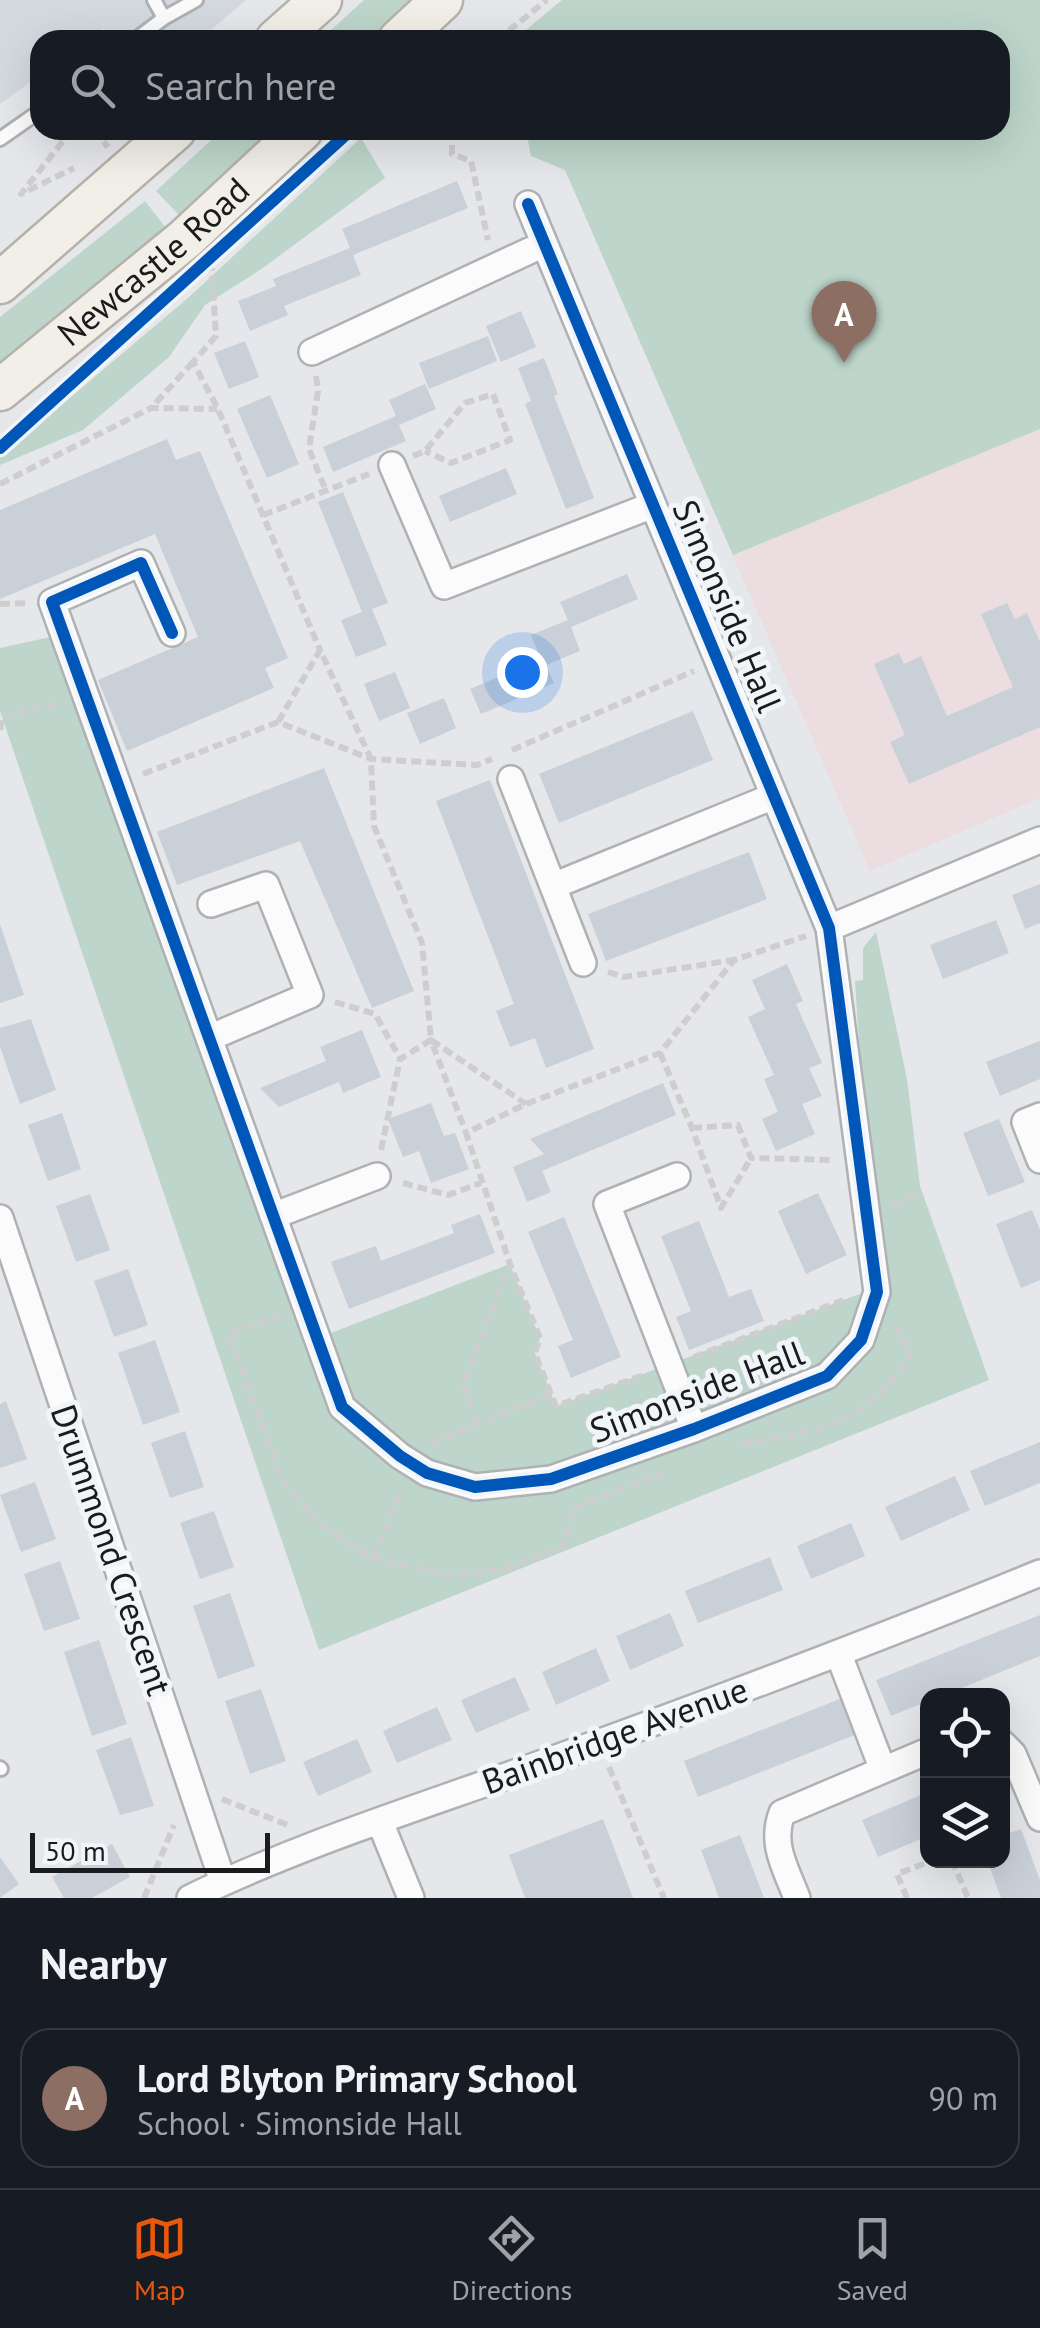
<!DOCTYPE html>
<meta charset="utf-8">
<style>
body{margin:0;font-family:"PT Sans",sans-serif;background:#20242c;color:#f1f3f6}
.controls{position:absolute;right:30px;bottom:30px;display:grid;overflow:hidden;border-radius:20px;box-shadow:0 10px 40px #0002}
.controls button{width:90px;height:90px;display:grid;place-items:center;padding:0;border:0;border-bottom:2px solid #363941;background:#171b24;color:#f1f3f6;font:50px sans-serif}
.scale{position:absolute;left:30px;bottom:25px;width:240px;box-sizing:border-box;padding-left:10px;border:5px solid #191b1c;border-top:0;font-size:28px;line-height:35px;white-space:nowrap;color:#191b1c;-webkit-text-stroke:8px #f1f4f8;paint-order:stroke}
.you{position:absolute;left:522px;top:672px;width:35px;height:35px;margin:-25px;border:8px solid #fff;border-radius:50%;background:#1a73e8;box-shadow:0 0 0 15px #1a73e833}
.badge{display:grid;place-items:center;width:65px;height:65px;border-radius:50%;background:#ea580c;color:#fff;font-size:32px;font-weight:700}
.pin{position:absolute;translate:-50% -82px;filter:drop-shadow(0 2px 5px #0008)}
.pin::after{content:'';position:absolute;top:52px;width:35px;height:30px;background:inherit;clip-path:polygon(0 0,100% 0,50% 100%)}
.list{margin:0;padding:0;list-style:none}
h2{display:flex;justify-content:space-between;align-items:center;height:130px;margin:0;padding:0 40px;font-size:42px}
h2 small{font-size:32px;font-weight:400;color:#9ea1a6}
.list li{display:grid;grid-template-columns:65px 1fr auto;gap:30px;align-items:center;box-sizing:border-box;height:140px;margin:0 20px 20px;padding:0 20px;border:2px solid #363941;border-radius:30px}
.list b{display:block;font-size:38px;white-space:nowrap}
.list p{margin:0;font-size:32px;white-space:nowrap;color:#9ea1a6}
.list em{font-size:32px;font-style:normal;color:#9ea1a6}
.icon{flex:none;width:55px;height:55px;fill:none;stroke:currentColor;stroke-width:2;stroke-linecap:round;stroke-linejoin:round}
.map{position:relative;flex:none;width:1040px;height:1898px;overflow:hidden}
.search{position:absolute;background:#171b24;box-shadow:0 10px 40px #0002;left:30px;right:30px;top:30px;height:110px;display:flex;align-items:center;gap:25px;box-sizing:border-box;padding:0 35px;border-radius:30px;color:#9ea1a6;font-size:38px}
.sheet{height:290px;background:#171b24}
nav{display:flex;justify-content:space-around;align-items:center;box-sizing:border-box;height:140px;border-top:2px solid #363941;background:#171b24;font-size:28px;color:#9ea1a6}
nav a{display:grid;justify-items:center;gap:5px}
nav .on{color:#ea580c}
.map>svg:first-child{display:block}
.built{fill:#d4d9e0}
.education{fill:#ebdde0}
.green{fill:#bdd5ca}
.building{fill:#cad0d8}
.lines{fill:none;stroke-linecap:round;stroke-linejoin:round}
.service-casing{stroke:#afb1b2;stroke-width:18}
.minor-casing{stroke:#afb1b2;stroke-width:30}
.primary-casing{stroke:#b6b2a9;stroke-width:45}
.path{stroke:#cececf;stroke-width:6;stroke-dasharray:10 5;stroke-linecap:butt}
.service{stroke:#fbfbfc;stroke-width:12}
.minor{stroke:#fbfbfc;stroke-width:25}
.primary{stroke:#f2efe9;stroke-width:40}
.cycleway-casing{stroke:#f1f4f8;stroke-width:19}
.cycleway{stroke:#0057b8;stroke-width:12}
.labels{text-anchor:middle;stroke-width:10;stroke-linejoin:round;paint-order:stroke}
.street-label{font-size:35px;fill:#191b1c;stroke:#f1f4f8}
</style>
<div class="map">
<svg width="1040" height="1898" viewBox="0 0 1040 1898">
<rect width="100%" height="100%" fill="#e5e7ea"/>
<path class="built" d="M0 0H246L199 40H113L104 28 88 40H40V75L0 104Z"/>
<path class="education" d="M562 0H1040V798L870 871 565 170 531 156 526 130H1000V40H514Z"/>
<path class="green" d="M364 0H410L368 40H320Z
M562 0H1040V429L733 555 565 170 531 156 526 130H1000V40H514Z
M222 130H273L181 217 156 191Z
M361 138 385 178 260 270 205 305 169 357 83 430 0 465V457L188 298Z
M145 201 166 228 0 362V317Z
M64 634 318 1338 510 1264 540 1338 535 1353 556 1406 857 1295 876 1292 855 981 863 980V948L876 932 907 1079 920 1186 989 1380 319 1650 0 711V648Z"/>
<path class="building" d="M457 181 468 208 353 255 361 275 284 306 288 315 250 331 238 301 276 286 273 279 350 248 342 229Z
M521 311 536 347 501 362 486 326Z
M488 336 497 361 429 389 419 363Z
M245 341 259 377 229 389 214 353Z
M544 358 558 394 554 396 594 498 566 509 525 404 531 401 518 368Z
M425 384 436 409 399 425 406 441 333 472 323 447 396 416 389 400Z
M270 395 299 464 267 478 237 409Z
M167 439 176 460 200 451 288 658 265 668 274 688 127 751 98 680 198 637 155 534 0 599V510Z
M506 468 517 494 450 522 439 496Z
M343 492 388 603 372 609 387 645 356 657 341 620 362 612 318 502Z
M627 574 638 599 571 627 580 651 546 665 554 683 481 714 470 689 541 659 531 635 568 620 560 602Z
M1007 603 1015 619 1027 613 1040 642V727L909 784 890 742 905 735 874 664 899 653 904 664 921 656 947 716 1013 687 981 614Z
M395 672 410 708 379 721 364 684Z
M444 698 456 728 420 744 407 713Z
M693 711 713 760 559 823 539 774Z
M324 768 414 991 372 1008 300 841 177 885 157 832Z
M490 780 594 1049 546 1068 535 1038 510 1047 496 1011 514 1004 436 801Z
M749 852 767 899 606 961 588 914Z
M1040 884V923L1025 929 1012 895Z
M996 920 1009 953 943 979 930 945Z
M0 924 24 995 0 1003Z
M787 964 803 1001 796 1004 822 1063 809 1068 822 1096 802 1104 815 1134 776 1151 762 1119 778 1112 764 1079 774 1075 748 1017 765 1009 752 980Z
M31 1019 56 1090 20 1104 0 1047V1028Z
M362 1030 381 1077 343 1093 339 1082 279 1107 260 1088 326 1061 320 1047Z
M1040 1041V1079L1000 1096 986 1062Z
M663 1083 676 1115 542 1171 551 1192 527 1202 513 1167 544 1154 530 1139Z
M431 1103 444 1136 455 1133 469 1169 431 1183 419 1151 403 1157 388 1119Z
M62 1113 81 1169 48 1181 28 1125Z
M999 1119 1025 1182 988 1196 963 1133Z
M818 1193 847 1255 806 1274 778 1211Z
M90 1194 110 1250 76 1262 56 1206Z
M1032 1210 1040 1230V1280L1021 1288 996 1224Z
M480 1214 495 1253 349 1309 331 1262 376 1246 381 1261 454 1233 451 1225Z
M564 1217 621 1357 571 1378 558 1346 573 1340 528 1232Z
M699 1221 729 1297 751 1289 764 1321 689 1350 676 1317 691 1311 661 1236Z
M128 1269 148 1325 114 1337 94 1281Z
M155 1340 180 1412 143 1425 118 1353Z
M6 1401 27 1459 0 1468V1404Z
M185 1431 204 1487 170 1498 151 1443Z
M1040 1442V1483L985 1506 970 1471Z
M955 1476 970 1510 901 1541 885 1507Z
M35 1482 56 1539 21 1552 0 1495Z
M214 1511 234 1567 200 1579 180 1523Z
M851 1523 865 1556 811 1579 797 1546Z
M770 1557 783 1590 698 1623 685 1591Z
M60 1561 80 1619 44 1631 24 1574Z
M230 1593 255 1666 218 1679 193 1606Z
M670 1613 684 1646 630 1670 616 1636Z
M1040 1615V1656L942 1696H928V1701L891 1716 876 1680Z
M99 1640 127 1724 92 1736 64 1652Z
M596 1648 610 1681 556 1705 542 1672Z
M515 1677 530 1710 476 1733 461 1700Z
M261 1689 286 1761 250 1774 225 1701Z
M847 1696 862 1732 698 1797 684 1761Z
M437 1707 452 1740 397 1763 383 1731Z
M131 1737 154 1806 120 1815 96 1750Z
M357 1739 372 1772 318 1796 303 1762Z
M928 1792V1836L878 1857 862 1820Z
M603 1819 633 1898H525L509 1855Z
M1021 1829 1040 1880V1898H1001L987 1860H1002V1836Z
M740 1835 764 1898H719L701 1850Z
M112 1844 130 1877 92 1898H64L52 1877Z
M0 1857 19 1884 0 1898Z"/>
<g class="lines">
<g class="service-casing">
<path id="service" d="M164 18 196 0
M135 40 164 18 154 0
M0 139 40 111
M0 1768 1 1769"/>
</g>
<g class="minor-casing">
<path id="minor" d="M312 352 544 244
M392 465 444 586 653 505
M172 633 141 563 52 602 342 1407 400 1456 427 1473 475 1487 551 1479 694 1429 827 1376 861 1340 877 1292 829 928 528 204
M511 779 583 963
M553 886 774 796
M829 928 1040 840
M209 1038 310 995 266 885 211 904
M1040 1116 1025 1122 1040 1160
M677 1176 607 1204 694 1429
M273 1216 377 1176
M0 1218 223 1882
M839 1655 883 1770
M1002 1743 1013 1754 1040 1818
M380 1822 411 1898
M190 1898C301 1844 421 1807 537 1765 706 1704 874 1641 1040 1573
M797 1898C786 1869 770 1844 782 1813L928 1751"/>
</g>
<g class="primary-casing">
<g id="primary">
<path d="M276 40 321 0"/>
<path d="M399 40 442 0"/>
<path d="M0 283 175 130"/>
<path id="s1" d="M0 390 185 239 302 130"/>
</g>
</g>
<path class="path" d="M497 40 547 0
M72 130 21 194 74 168
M94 130 108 147
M452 130V154L471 161 488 240
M206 263 212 270 216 336 193 362 218 409 320 650
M193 362 151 408 217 409
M316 376 318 391 309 449 326 491
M413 456 425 451 465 403 493 394 510 440 451 463 425 451
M0 484 151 408
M263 515 369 474
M0 604 29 603
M278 722 320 650 371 759 374 826 422 943 431 1040 526 1104
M0 730 2 716 61 703
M512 750 694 671
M143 774 278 722 371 759 477 765 492 759
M608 972 624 977 733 960
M335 1002 375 1014 400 1058
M660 1053 692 1128 721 1208 751 1158
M692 1128 738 1125 751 1158 834 1160
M381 1150 400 1059 431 1040 466 1133
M403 1183 448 1195 481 1183
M891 1206 922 1193
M281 1315 229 1334 281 1477 318 1523 373 1559 456 1576 504 1569 565 1546 573 1508 664 1473
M694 1357 846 1299
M551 1394 535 1353 540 1338 510 1264 466 1133 526 1104 660 1053 734 960 806 936
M477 1423 463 1386 509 1265
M430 1443 551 1394 556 1406 644 1375
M741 1443C815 1435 872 1422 911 1353L894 1323
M373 1559 402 1489
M609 1767 664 1898
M222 1799 290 1826
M952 1860 968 1898
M144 1898 174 1825
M907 1898 897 1874 934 1860"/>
<use href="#service" class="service"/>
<use href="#minor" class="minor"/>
<use href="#primary" class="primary"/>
<g class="cycleway-casing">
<path id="cycleway" d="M0 448 351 130
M172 633 141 563 52 602 342 1407 400 1456 427 1473 475 1487 551 1479 694 1429 827 1376 861 1340 877 1292 829 928 528 204"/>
</g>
<use href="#cycleway" class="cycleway"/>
</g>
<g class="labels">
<g class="street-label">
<text dy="12" stroke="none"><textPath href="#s1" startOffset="200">Newcastle Road</textPath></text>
<text transform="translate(727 606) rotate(67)" y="12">Simonside Hall</text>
<text transform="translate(697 1392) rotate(-21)" y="12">Simonside Hall</text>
<text transform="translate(111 1550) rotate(71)" y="12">Drummond Crescent</text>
<text transform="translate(615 1736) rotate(-20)" y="12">Bainbridge Avenue</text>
</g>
</g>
</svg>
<div class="controls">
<button><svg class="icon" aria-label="locate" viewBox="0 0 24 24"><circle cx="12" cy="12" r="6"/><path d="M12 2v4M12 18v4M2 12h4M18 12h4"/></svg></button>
<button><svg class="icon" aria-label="layers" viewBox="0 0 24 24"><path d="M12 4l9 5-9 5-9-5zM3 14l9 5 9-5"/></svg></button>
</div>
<div class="scale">50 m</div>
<div class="you"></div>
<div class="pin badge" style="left:844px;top:363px;background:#8d6e63">A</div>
<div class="search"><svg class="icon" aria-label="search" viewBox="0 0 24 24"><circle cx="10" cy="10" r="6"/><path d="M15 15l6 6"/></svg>Search here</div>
</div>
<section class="sheet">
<h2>Nearby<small></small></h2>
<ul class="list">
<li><span class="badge" style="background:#8d6e63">A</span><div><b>Lord Blyton Primary School</b><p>School · Simonside Hall</p></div><em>90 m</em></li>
</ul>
</section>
<nav>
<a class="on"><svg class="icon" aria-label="map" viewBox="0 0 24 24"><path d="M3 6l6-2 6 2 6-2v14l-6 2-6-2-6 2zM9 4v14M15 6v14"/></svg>Map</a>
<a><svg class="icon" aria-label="directions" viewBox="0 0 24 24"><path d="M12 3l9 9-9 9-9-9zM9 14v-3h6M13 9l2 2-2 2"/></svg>Directions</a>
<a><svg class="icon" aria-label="saved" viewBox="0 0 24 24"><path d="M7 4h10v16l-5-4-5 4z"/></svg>Saved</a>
</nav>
